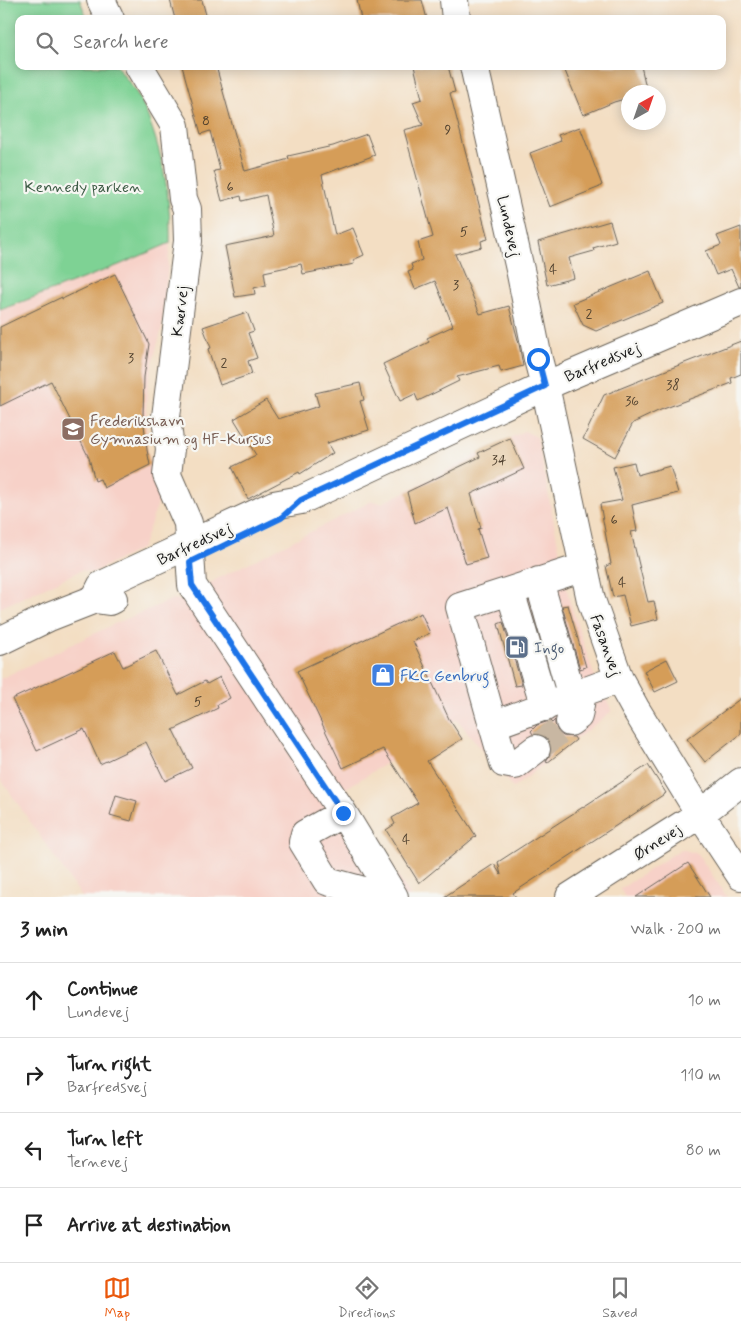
<!DOCTYPE html>
<meta charset="utf-8">
<style>
body{margin:0;font-family:Mynerve,sans-serif;background:#f2f2f2;color:#222}
.compass{position:absolute;left:621px;top:85px;width:45px;height:45px;border-radius:50%;background:#fff;box-shadow:0 2px 12px #0003;rotate:40deg}
.stop{position:absolute;width:15px;height:15px;margin:-11px;border:4px solid #1a73e8;border-radius:50%;background:#fff}
.stop.end{background:#1a73e8;border-color:#fff;box-shadow:0 1px 5px #0008}
.list{margin:0;padding:0;list-style:none}
h2{display:flex;justify-content:space-between;align-items:center;height:65px;margin:0;padding:0 20px;font-size:21px}
h2 small{font-size:16px;font-weight:400;color:#767676}
.list li{display:grid;grid-template-columns:32px 1fr auto;gap:15px;align-items:center;box-sizing:border-box;height:75px;padding:0 20px;border-top:1px solid #e0e0e0}
.list b{display:block;font-size:19px;white-space:nowrap}
.list p{margin:0;font-size:16px;white-space:nowrap;color:#767676}
.list em{font-size:16px;font-style:normal;color:#767676}
.icon{flex:none;width:28px;height:28px;fill:none;stroke:currentColor;stroke-width:2;stroke-linecap:round;stroke-linejoin:round}
.map{position:relative;flex:none;width:741px;height:897px;overflow:hidden}
.search{position:absolute;background:#fff;box-shadow:0 2px 12px #0003;left:15px;right:15px;top:15px;height:55px;display:flex;align-items:center;gap:12px;box-sizing:border-box;padding:0 18px;border-radius:10px;color:#767676;font-size:19px}
.sheet{height:365px;background:#fff}
nav{display:flex;justify-content:space-around;align-items:center;box-sizing:border-box;height:70px;border-top:1px solid #e0e0e0;background:#fff;font-size:14px;color:#767676}
nav a{display:grid;justify-items:center;gap:2px}
nav .on{color:#ea580c}
.map>svg:first-child{display:block}
.built{fill:#f7d1c8}
.green{fill:#7ed294;stroke:#4d7758}
.building{fill:#d59d59}
.lines{fill:none;stroke-linecap:round;stroke-linejoin:round}
.minor-tunnel{stroke:#c8b7a2;stroke-width:28;stroke-dasharray:28 14;stroke-linecap:butt}
.minor-casing{stroke:#676056;stroke-width:30}
.minor{stroke:#fff;stroke-width:28}
.route{stroke:#1a73e8;stroke-width:6}
.labels{text-anchor:middle;stroke-width:4.5;stroke-linejoin:round;paint-order:stroke}
.number-label{font-size:14px;fill:#4a3c2b}
.park-label{font-size:16px;fill:#3e5c46;stroke:#f6f6f2}
.street-label{font-size:16px;fill:#1c1c1c;stroke:#f6f6f2}
.education-label{font-size:16px;fill:#785e54;stroke:#f6f6f2;text-anchor:start}
.service-label{font-size:16px;fill:#4e5e75;stroke:#f6f6f2;text-anchor:start}
.shop-label{font-size:16px;fill:#366cbe;stroke:#f6f6f2;text-anchor:start}
</style>
<div class="map">
<svg width="741" height="897" viewBox="0 0 741 897">
<rect width="100%" height="100%" fill="#f6f6f2"/>
<filter id="ink" filterUnits="userSpaceOnUse"><feTurbulence type="fractalNoise" baseFrequency=".02" numOctaves="2"/><feDisplacementMap in="SourceGraphic" scale="10" xChannelSelector="R" yChannelSelector="G"/><feConvolveMatrix kernelMatrix="1 2 1 2 8 2 1 2 1" color-interpolation-filters="sRGB"/></filter>
<filter id="wash" filterUnits="userSpaceOnUse"><feTurbulence type="fractalNoise" baseFrequency=".0096" numOctaves="4" result="noise"/><feDisplacementMap in="SourceGraphic" scale="20" xChannelSelector="R" yChannelSelector="G"/><feGaussianBlur stdDeviation="1.12" result="paint"/><feColorMatrix in="noise" values="0 0 0 0 0 0 0 0 0 0 0 0 0 0 0 0 0 1.4 0 .05"/><feComposite in="paint" operator="in"/></filter>
<g filter="url(#wash)">
<rect width="100%" height="100%" fill="#f3dec3"/>
<path class="built" d="M170 243 162 328 153 361 148 385 146 411 147 447 152 469 161 495 142 548 92 573 82 570 0 608V310L119 265Z
M524 431 537 437 569 599 593 672 612 711 513 788 457 719 343 790 411 897H82L0 778V679L112 625 173 599 183 601 217 579 372 501 381 503 393 498Z
M681 849 698 854 727 897H625L620 889Z"/>
<path class="green" d="M0 0H80L87 19H19V66H117C125 78 137 91 143 105 162 148 171 196 170 243L119 265 0 310Z"/>
<g id="blocks">
<path class="building" d="M170 0H202L207 19H175Z
M357 0H422L427 19H361Z
M182 66H216L245 171 289 159 288 156 333 146 367 134 375 155 322 175 335 235 353 228 364 255 353 260 354 264 303 274 301 264 264 272 266 285 254 288 255 294 235 297 225 246 274 236 266 195 242 201 241 196 222 201 214 171 220 170 210 131 201 134Z
M414 66H448L455 92 450 93 488 239 481 241 482 247 455 254 480 314 509 306 519 344 523 366 501 372 499 366 457 377 459 381 418 401 415 394 400 401 383 364 429 342 427 338 453 326 435 281 415 289 408 272 413 270 411 264 422 260 418 242 433 237 404 130 423 125 413 102 422 99Z
M563 66H641L647 92H628V98L614 102 583 115Z
M580 127 602 185 600 186V187L550 207 530 153 561 141 558 135Z
M610 221 616 241 593 248 594 251 569 258 574 278 547 285 538 242Z
M741 227V287H739L731 269 716 275 706 251 721 245 717 236Z
M650 271 663 303 596 331 583 325 573 303Z
M115 274 149 344 144 377 143 416 147 450 150 465 104 488 100 479 95 481 89 458 51 381 0 406V327L62 297V299Z
M247 312 254 331 248 333 257 358 248 361 252 374 220 385 208 349 211 348 203 327Z
M741 341V374L731 378 732 383 658 411 633 423 615 457 583 439 604 395 646 378Z
M360 383 364 400 360 401 369 430 327 443 333 453 300 474 299 472 248 499 232 467 256 455 234 419 266 400 278 419 319 406 315 393Z
M510 438 524 469 471 494 481 528 478 529 487 558 466 564 448 508 415 523 407 492 480 457 478 453Z
M634 462 637 475 670 466 678 493 632 505 637 531 631 532 648 602 654 601 658 619 631 626 623 595 613 597 606 566 611 564 600 504 622 500 613 467Z
M568 605 586 667 580 669 562 606Z
M421 613 430 633 413 641 449 719 462 739 427 761 476 836 419 883 386 830 395 824 392 818 418 803 383 749 343 768 297 671Z
M503 622 522 685 515 686 498 624Z
M115 651 123 667 156 651 178 695 205 681 207 684 220 677 230 698 217 705 218 708 173 730 192 768 165 781 146 742 100 764 84 729 37 751 12 699Z
M667 659 678 681 655 692 644 671Z
M741 698V734L705 762 687 739Z
M555 720V724L558 732 563 736 574 737 576 740 547 763 546 761 550 755 552 748 549 740 542 735 533 734 531 731 537 725 546 722 550 721 552 723Z
M648 765 666 793 513 893 516 897H444L494 864 501 875 498 862Z
M116 795 137 801 131 821 110 815Z
M688 863 710 897H636Z"/>
</g>
</g>
<g filter="url(#ink)">
<use href="#blocks" fill-opacity="0" stroke="#676056" stroke-width="1"/>
<g class="lines">
<path class="minor-tunnel" d="M536 749 570 722"/>
<g class="minor-casing">
<path id="minor" d="M101 0 110 19
M454 0 456 19
M139 66 175 126 183 199 187 209 188 241 166 417 170 449 167 475 188 523 192 585 343 813 394 897
M474 66 521 274 538 359 545 386 591 600 619 679 635 708 700 814 741 876
M584 567 460 607 493 725 619 679
M539 581 572 697
M510 591 545 707
M95 599 102 585 274 505 301 500 545 386 741 302
M0 641 49 617 95 599 109 601 113 599
M570 722 578 716 582 693
M493 725 504 763 515 765 536 749
M343 813 305 834 303 842 327 881 386 897
M570 897 700 814 741 782"/>
</g>
<use href="#minor" class="minor"/>
</g>
</g>
<g class="lines" filter="url(#ink)">
<path class="route" d="M343 813 192 585 190 562 281 518 301 500 545 386 538 359"/>
</g>
<defs>
<g id="school-square" transform="scale(1.25)"><rect x="-9" y="-9" width="18" height="18" rx="4" fill="#8d6e63" stroke="#f6f6f2"/><path d="M0-5L7-2L0 1L-7-2ZM-4 1L0 2.5L4 1V4Q0 6-4 4Z" fill="#fff"/></g>
<g id="fuel-square" transform="scale(1.25)"><rect x="-9" y="-9" width="18" height="18" rx="4" fill="#5c6f8a" stroke="#f6f6f2"/><path d="M-5.5-6h7V0h2V4h1.3V-2.5L3-4.5l.8-.8L6-3V5H2.5V1h-1V6h-7ZM-4.2-4.7v3.2H.2V-4.7Z" fill="#fff"/></g>
<g id="shop-square" transform="scale(1.25)"><rect x="-9" y="-9" width="18" height="18" rx="4" fill="#3f7fe0" stroke="#f6f6f2"/><path d="M-5-2.5h2.3a2.7 3.5 0 0 1 5.4 0H5L5.5 6h-11ZM-1.5-2.5h3a1.5 2.3 0 0 0-3 0Z" fill="#fff"/></g>
</defs>
<g fill-rule="evenodd">
<use href="#school-square" x="73" y="429"/>
<use href="#fuel-square" x="517" y="647"/>
<use href="#shop-square" x="383" y="675"/>
</g>
<g class="labels">
<g class="number-label">
<text x="206" y="125">8</text>
<text x="448" y="134">9</text>
<text x="230" y="191">6</text>
<text x="464" y="236">5</text>
<text x="553" y="274">4</text>
<text x="456" y="289">3</text>
<text x="589" y="318">2</text>
<text x="131" y="362">3</text>
<text x="224" y="367">2</text>
<text x="673" y="389">38</text>
<text x="632" y="405">36</text>
<text x="499" y="464">34</text>
<text x="614" y="524">6</text>
<text x="622" y="587">4</text>
<text x="198" y="706">5</text>
<text x="406" y="844">4</text>
</g>
<g class="park-label">
<text x="83" y="192">Kennedy parken</text>
</g>
<g class="street-label">
<text transform="translate(510 226) rotate(77)" y="6">Lundevej</text>
<text transform="translate(179 311) rotate(-83)" y="6">Kærvej</text>
<text transform="translate(602 361) rotate(-23)" y="6">Barfredsvej</text>
<text transform="translate(194 543) rotate(-25)" y="6">Barfredsvej</text>
<text transform="translate(607 645) rotate(70)" y="6">Fasanvej</text>
<text transform="translate(657 841) rotate(-33)" y="6">Ørnevej</text>
</g>
<g class="education-label">
<text x="90" y="426">Frederikshavn<tspan x="90" dy="18">Gymnasium og HF-Kursus</tspan></text>
</g>
<g class="service-label">
<text x="534" y="653">Ingo</text>
</g>
<g class="shop-label">
<text x="400" y="681">FKC Genbrug</text>
</g>
</g>
</svg>
<svg class="compass" viewBox="-18 -18 36 36"><path d="M0-13l5 13h-10z" fill="#e53935"/><path d="M0 13l5-13h-10z" fill="#767676"/></svg>
<div class="stop" style="left:538px;top:359px"></div>
<div class="stop end" style="left:343px;top:813px"></div>
<div class="search"><svg class="icon" aria-label="search" viewBox="0 0 24 24"><circle cx="10" cy="10" r="6"/><path d="M15 15l6 6"/></svg>Search here</div>
</div>
<section class="sheet">
<h2>3 min<small>Walk · 200 m</small></h2>
<ul class="list">
<li><svg class="icon" aria-label="ahead" viewBox="0 0 24 24"><path d="M12 20V5M6 11l6-6 6 6"/></svg><div><b>Continue</b><p>Lundevej</p></div><em>10 m</em></li>
<li><svg class="icon" aria-label="right" viewBox="0 0 24 24"><path d="M7 20v-9h11M14 6l5 5-5 5"/></svg><div><b>Turn right</b><p>Barfredsvej</p></div><em>110 m</em></li>
<li><svg class="icon" aria-label="left" viewBox="0 0 24 24"><path d="M17 20v-9H6M10 6l-5 5 5 5"/></svg><div><b>Turn left</b><p>Ternevej</p></div><em>80 m</em></li>
<li><svg class="icon" aria-label="arrive" viewBox="0 0 24 24"><path d="M6 21V4h12l-3 4 3 4H6"/></svg><div><b>Arrive at destination</b></div></li>
</ul>
</section>
<nav>
<a class="on"><svg class="icon" aria-label="map" viewBox="0 0 24 24"><path d="M3 6l6-2 6 2 6-2v14l-6 2-6-2-6 2zM9 4v14M15 6v14"/></svg>Map</a>
<a><svg class="icon" aria-label="directions" viewBox="0 0 24 24"><path d="M12 3l9 9-9 9-9-9zM9 14v-3h6M13 9l2 2-2 2"/></svg>Directions</a>
<a><svg class="icon" aria-label="saved" viewBox="0 0 24 24"><path d="M7 4h10v16l-5-4-5 4z"/></svg>Saved</a>
</nav>
